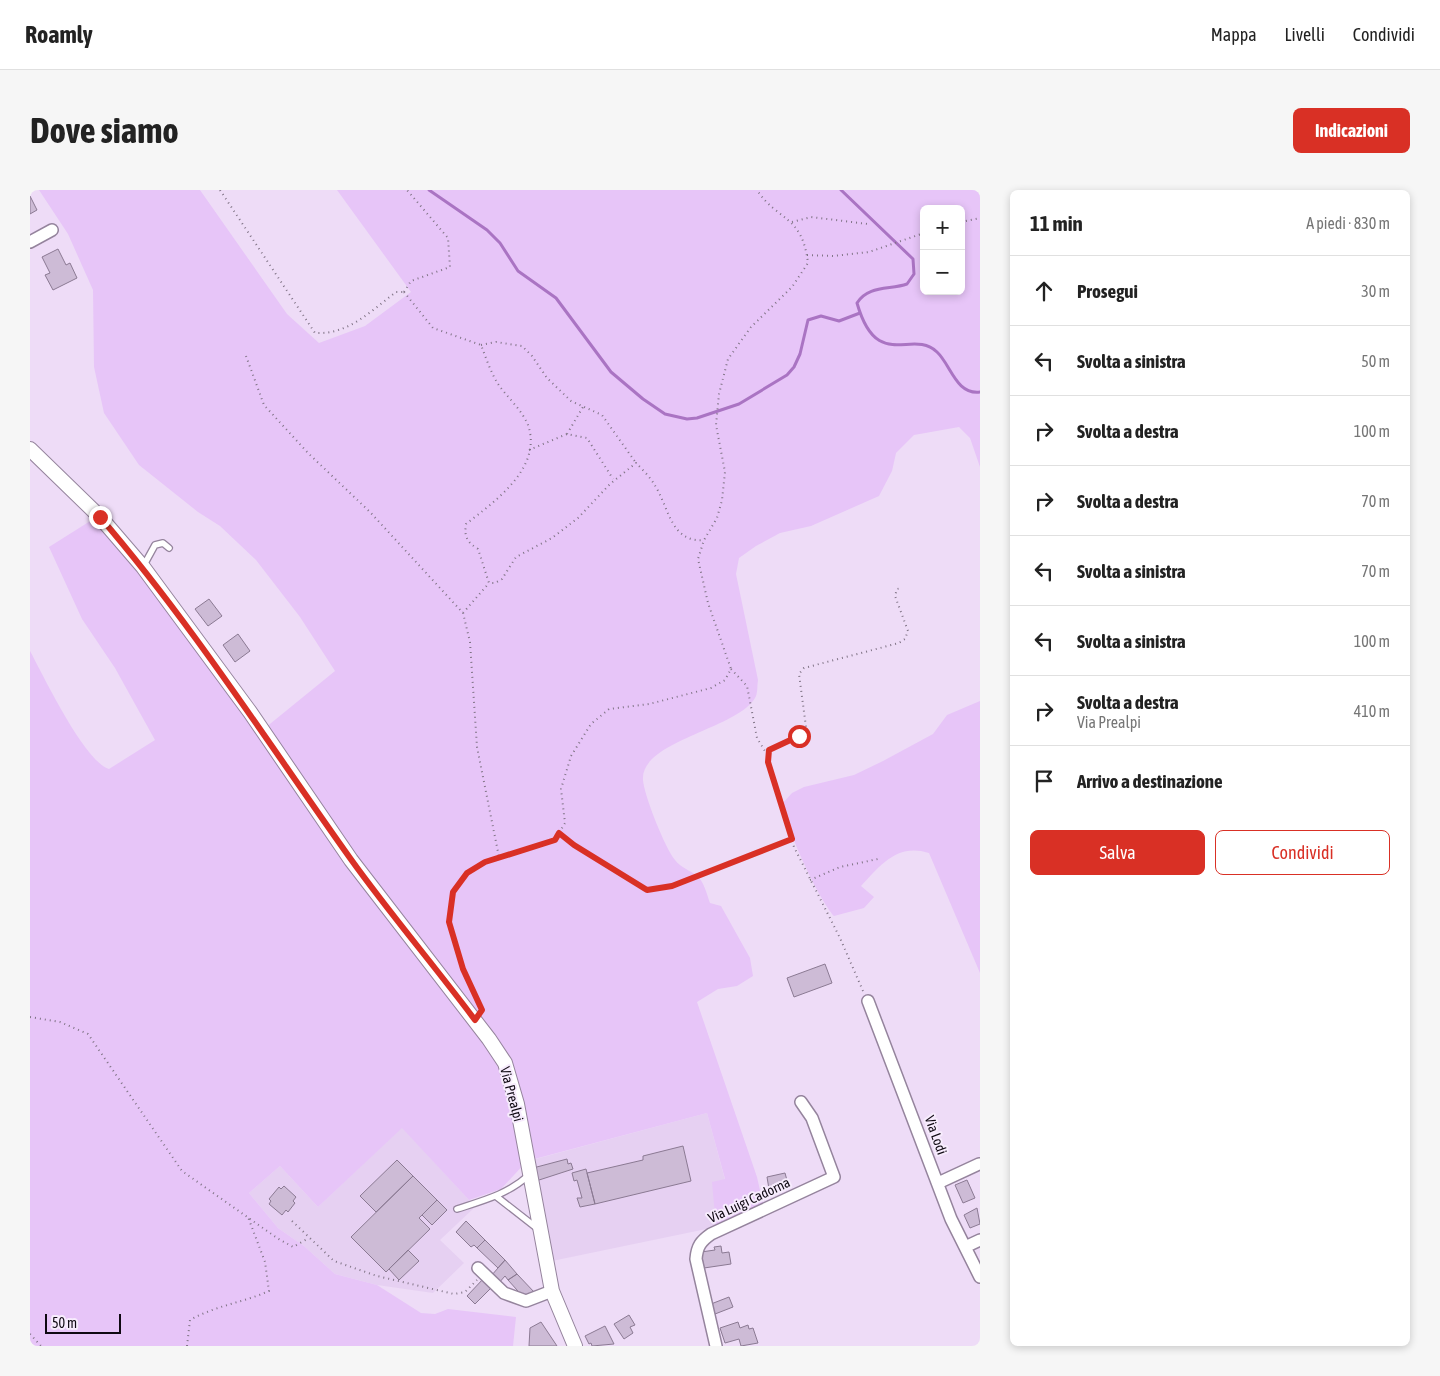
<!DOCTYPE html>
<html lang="it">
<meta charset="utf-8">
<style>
body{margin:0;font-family:"Asap Condensed",sans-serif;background:#f6f6f6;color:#222}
.controls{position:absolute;right:15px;top:15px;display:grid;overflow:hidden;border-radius:8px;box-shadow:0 2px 8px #0003}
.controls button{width:45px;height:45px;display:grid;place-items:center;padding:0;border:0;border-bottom:1px solid #e0e0e0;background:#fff;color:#222;font:25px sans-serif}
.scale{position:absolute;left:15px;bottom:12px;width:76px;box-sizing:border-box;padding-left:5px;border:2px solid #0f0912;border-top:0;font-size:14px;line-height:18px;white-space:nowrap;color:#0f0912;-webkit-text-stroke:4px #f7ecfd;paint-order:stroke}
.stop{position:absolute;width:15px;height:15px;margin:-11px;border:4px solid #d93025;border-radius:50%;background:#fff}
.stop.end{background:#d93025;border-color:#fff;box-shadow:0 1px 5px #0008}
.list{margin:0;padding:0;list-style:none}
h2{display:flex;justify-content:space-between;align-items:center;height:65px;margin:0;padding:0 20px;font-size:21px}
h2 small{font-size:16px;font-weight:400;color:#767676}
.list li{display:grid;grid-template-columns:32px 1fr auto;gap:15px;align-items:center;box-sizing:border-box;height:70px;padding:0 20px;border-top:1px solid #e0e0e0}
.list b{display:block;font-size:19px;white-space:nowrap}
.list p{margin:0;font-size:16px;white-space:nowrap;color:#767676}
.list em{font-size:16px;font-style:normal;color:#767676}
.actions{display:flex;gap:10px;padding:15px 20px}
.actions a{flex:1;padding:11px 0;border:1px solid #d93025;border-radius:8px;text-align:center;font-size:18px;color:#d93025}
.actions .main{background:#d93025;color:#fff}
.icon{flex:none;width:28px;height:28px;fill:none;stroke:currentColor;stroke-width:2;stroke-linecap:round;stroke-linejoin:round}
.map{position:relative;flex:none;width:950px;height:1156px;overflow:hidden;border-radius:8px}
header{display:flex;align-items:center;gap:30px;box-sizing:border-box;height:70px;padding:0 25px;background:#fff;border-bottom:1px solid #e0e0e0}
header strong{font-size:24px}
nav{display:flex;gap:28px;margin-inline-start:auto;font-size:18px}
.intro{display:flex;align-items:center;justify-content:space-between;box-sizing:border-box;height:120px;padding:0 30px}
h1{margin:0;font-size:35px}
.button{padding:12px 22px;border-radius:8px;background:#d93025;color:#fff;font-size:18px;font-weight:700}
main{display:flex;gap:30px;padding:0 30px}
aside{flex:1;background:#fff;border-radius:8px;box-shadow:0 2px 8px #0003}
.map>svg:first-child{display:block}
.built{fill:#e6d0f2}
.green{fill:#e7c5f8;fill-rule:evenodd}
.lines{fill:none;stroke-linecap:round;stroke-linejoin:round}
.stream{stroke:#aa74c3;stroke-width:3}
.building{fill:#cdbbd6;stroke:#8b7a93}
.service-casing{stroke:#95849d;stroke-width:8}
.minor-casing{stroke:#95849d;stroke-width:14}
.tertiary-casing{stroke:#95849d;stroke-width:16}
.path{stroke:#807486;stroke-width:2;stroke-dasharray:1 4;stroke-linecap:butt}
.service{stroke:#fff;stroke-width:5.5}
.minor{stroke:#fff;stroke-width:11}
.tertiary{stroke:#fff;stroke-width:14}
.route{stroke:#d93025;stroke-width:6}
.labels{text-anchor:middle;stroke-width:4;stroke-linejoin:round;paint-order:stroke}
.street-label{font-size:14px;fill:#0f0912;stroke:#f7ecfd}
</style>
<header>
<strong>Roamly</strong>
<nav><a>Mappa</a><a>Livelli</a><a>Condividi</a></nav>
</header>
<div class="intro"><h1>Dove siamo</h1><a class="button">Indicazioni</a></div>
<main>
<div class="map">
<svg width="950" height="1156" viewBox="0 0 950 1156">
<rect width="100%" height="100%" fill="#eedcf7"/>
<path class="built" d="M677 923 695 990 686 1037 522 1071 502 970Z
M372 937 439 1010 444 1018 410 1050 434 1073 403 1103 347 1095 305 1084 274 1056 248 1038 219 1003 250 976 288 1017Z"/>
<path class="green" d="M9 0H170L257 124 289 153 335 136 381 102 307 0H950V277L940 248 929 237 884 245 866 263 862 281 849 306 781 336 750 343 726 356 709 368 706 384 728 490C727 495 728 504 725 508 707 539 610 551 613 590 614 605 635 658 645 670 651 678 660 680 667 686 674 691 677 705 680 713L691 716 720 768 723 786 707 796 688 799 667 812 727 987 734 1018 686 1037 682 992 695 989 677 923 497 971 471 999 439 1010 372 938 288 1017 250 976 219 1003 248 1038 274 1056 305 1084 347 1095 391 1123 405 1124 418 1119 486 1127 483 1156H0V461C14 487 54 571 79 579L125 550 85 478 52 429 19 357 65 328 147 432 235 538 305 481 270 427 226 370 190 336 168 322 109 275 74 223 64 177 63 100 38 44ZM894 19H931V101H894Z
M950 511V783L899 663C867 653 851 675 831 696L844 707 834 718 804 726C788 708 756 638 752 614L762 603 774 597 824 585 853 571 903 544 917 525Z"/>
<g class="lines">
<path class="stream" d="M399 0 457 40 470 53 488 81 526 108 581 182 613 209 635 224 657 229 667 228 709 214 757 185 764 177 770 164 778 130 791 126 809 131 830 123
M811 0 883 69 884 84 877 94C860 100 838 95 827 113 847 183 882 138 907 162 921 175 926 205 950 202"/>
</g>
<path class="building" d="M0 6 7 20 0 24Z
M28 59 36 75 40 73 47 88 23 100 15 85 20 83 12 67Z
M179 409 192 426 178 436 165 419Z
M208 444 220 461 205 472 193 455Z
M795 774 802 793 764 807 757 788Z
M653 956 661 991 565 1014 557 983 613 970V966Z
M537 969 538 974 541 973 543 979 506 991 503 978Z
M367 970 383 986 346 1022 330 1006Z
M556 979 565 1014 550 1017 547 1008H552L547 990 544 991 542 983Z
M755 983 758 994 739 999 737 987Z
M383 986 407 1010 389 1028 400 1039 356 1082 321 1047Z
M937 990 945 1008 933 1013 925 995Z
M254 996 266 1007 263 1011 265 1013 258 1022 256 1020 252 1025 239 1014 241 1011 239 1009 249 997 251 999Z
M407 1010 417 1020 402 1035 392 1025Z
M947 1018 950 1034 940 1038 934 1025Z
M436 1031 455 1050 447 1058 444 1055 441 1057 426 1042Z
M455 1050 475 1070 468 1078 447 1058Z
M691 1056 692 1063 699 1062 701 1074 674 1078 671 1062 685 1060 684 1057Z
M378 1060 389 1071 369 1090 359 1079Z
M475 1070 487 1084 478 1090 475 1086 468 1094 461 1086Z
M487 1084 505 1103 496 1110 478 1090Z
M454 1088 463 1096 445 1114 437 1106Z
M699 1107 703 1117 685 1124 681 1114Z
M599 1125 605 1135 600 1137 603 1143 594 1149 584 1134Z
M511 1132 527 1156H499L500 1138Z
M708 1132 710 1138 718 1135 719 1139 723 1138 728 1153 711 1156 709 1149 695 1153 690 1138Z
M575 1136 584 1154 562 1156 561 1153 559 1154 555 1146Z"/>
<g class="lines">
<g class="service-casing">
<path id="service" d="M114 375 125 355 133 353 139 358
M467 1007 508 1039
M427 1019C455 1010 478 1004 499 985"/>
</g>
<g class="minor-casing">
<path id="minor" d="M0 52 22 40
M838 811 921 1029 950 1087
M908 993 949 974
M935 1057 950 1050
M448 1078 474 1103 496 1111 522 1101
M686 1156 666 1069C667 1056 671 1051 681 1044L804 987 782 928 771 912"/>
</g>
<g class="tertiary-casing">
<path id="tertiary" d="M0 259 70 327 113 377 220 522 321 670 459 849 475 873 487 914 522 1101 545 1156"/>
</g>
<path class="path" d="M190 0 285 143C318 145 341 121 366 102H374
M762 32 781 27 838 34
M931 32 950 28
M777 65 803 66 839 62 894 43
M374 102 403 138 451 155C456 168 461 183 468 194 477 207 492 220 498 235 513 278 464 312 436 334 434 347 437 352 448 359L459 393H465L472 389 486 367 522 348 548 328 580 294 606 273C612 279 620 287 624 294 639 316 640 353 674 350
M374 102 381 91 420 77 418 48 377 0
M451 155 466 152 492 156 502 166 517 188 541 211 572 225 606 273
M216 166 234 215 278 263 340 322 433 423 440 452 447 557 469 667
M537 244 553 217
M499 260 537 244 557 248 583 289
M433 423 459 393
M701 479 717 496 727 548 738 566
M529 643 544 655 617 699 642 696 761 650
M780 690 810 677 848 669
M833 801 810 748 764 657 740 579 739 560 769 545 776 537 769 484 774 478 869 453 875 449 878 441 865 406 867 399 871 398
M452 819 433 779 419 732 423 702 437 683 455 673 525 650 535 633 531 599 541 566 561 534 579 519 619 514 681 498 695 490 701 479 678 413 668 369 674 350 687 328 692 310 695 282 686 235 689 204 698 169 721 137 762 97 778 73C772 24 748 32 727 0
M0 827 30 832 58 844 152 981 247 1048 263 1057 279 1048
M262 1031 304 1071 347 1086 424 1104 435 1102 447 1090
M0 1144 11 1156
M157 1156 160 1130C187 1115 212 1113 239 1101L235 1072 218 1027"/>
<use href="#service" class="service"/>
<use href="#minor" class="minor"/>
<use href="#tertiary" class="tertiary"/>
</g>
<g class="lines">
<path class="route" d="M70 327C162 434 238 553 320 668 360 724 404 775 445 830L452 820 433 779 419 732 423 702 437 683 455 672 525 650 529 643 544 655 617 700 642 696 762 649 738 572 739 560 769 546"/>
</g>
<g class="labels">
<g class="street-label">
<text transform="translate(482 904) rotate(75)" y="5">Via Prealpi</text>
<text transform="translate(906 945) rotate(70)" y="5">Via Lodi</text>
<text transform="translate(719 1010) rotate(-25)" y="5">Via Luigi Cadorna</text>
</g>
</g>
</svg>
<div class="controls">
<button>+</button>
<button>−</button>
</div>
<div class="scale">50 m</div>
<div class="stop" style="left:769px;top:546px"></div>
<div class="stop end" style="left:70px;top:327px"></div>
</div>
<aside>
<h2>11 min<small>A piedi · 830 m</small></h2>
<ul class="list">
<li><svg class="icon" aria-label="ahead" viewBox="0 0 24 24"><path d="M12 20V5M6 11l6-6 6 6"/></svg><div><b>Prosegui</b></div><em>30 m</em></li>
<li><svg class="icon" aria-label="left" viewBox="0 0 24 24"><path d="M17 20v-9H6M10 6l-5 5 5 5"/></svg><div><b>Svolta a sinistra</b></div><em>50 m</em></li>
<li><svg class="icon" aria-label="right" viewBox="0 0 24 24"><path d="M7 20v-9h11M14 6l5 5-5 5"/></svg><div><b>Svolta a destra</b></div><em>100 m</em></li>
<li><svg class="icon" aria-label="right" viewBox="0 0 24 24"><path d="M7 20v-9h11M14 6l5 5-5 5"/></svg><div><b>Svolta a destra</b></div><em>70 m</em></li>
<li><svg class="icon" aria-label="left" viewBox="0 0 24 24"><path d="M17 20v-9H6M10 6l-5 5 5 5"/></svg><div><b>Svolta a sinistra</b></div><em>70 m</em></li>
<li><svg class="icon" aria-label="left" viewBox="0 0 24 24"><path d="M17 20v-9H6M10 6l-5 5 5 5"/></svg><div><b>Svolta a sinistra</b></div><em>100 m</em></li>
<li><svg class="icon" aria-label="right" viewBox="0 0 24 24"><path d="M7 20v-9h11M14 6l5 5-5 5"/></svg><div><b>Svolta a destra</b><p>Via Prealpi</p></div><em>410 m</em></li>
<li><svg class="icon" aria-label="arrive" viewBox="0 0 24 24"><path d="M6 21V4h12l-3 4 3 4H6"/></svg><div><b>Arrivo a destinazione</b></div></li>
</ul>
<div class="actions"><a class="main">Salva</a><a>Condividi</a></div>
</aside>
</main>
